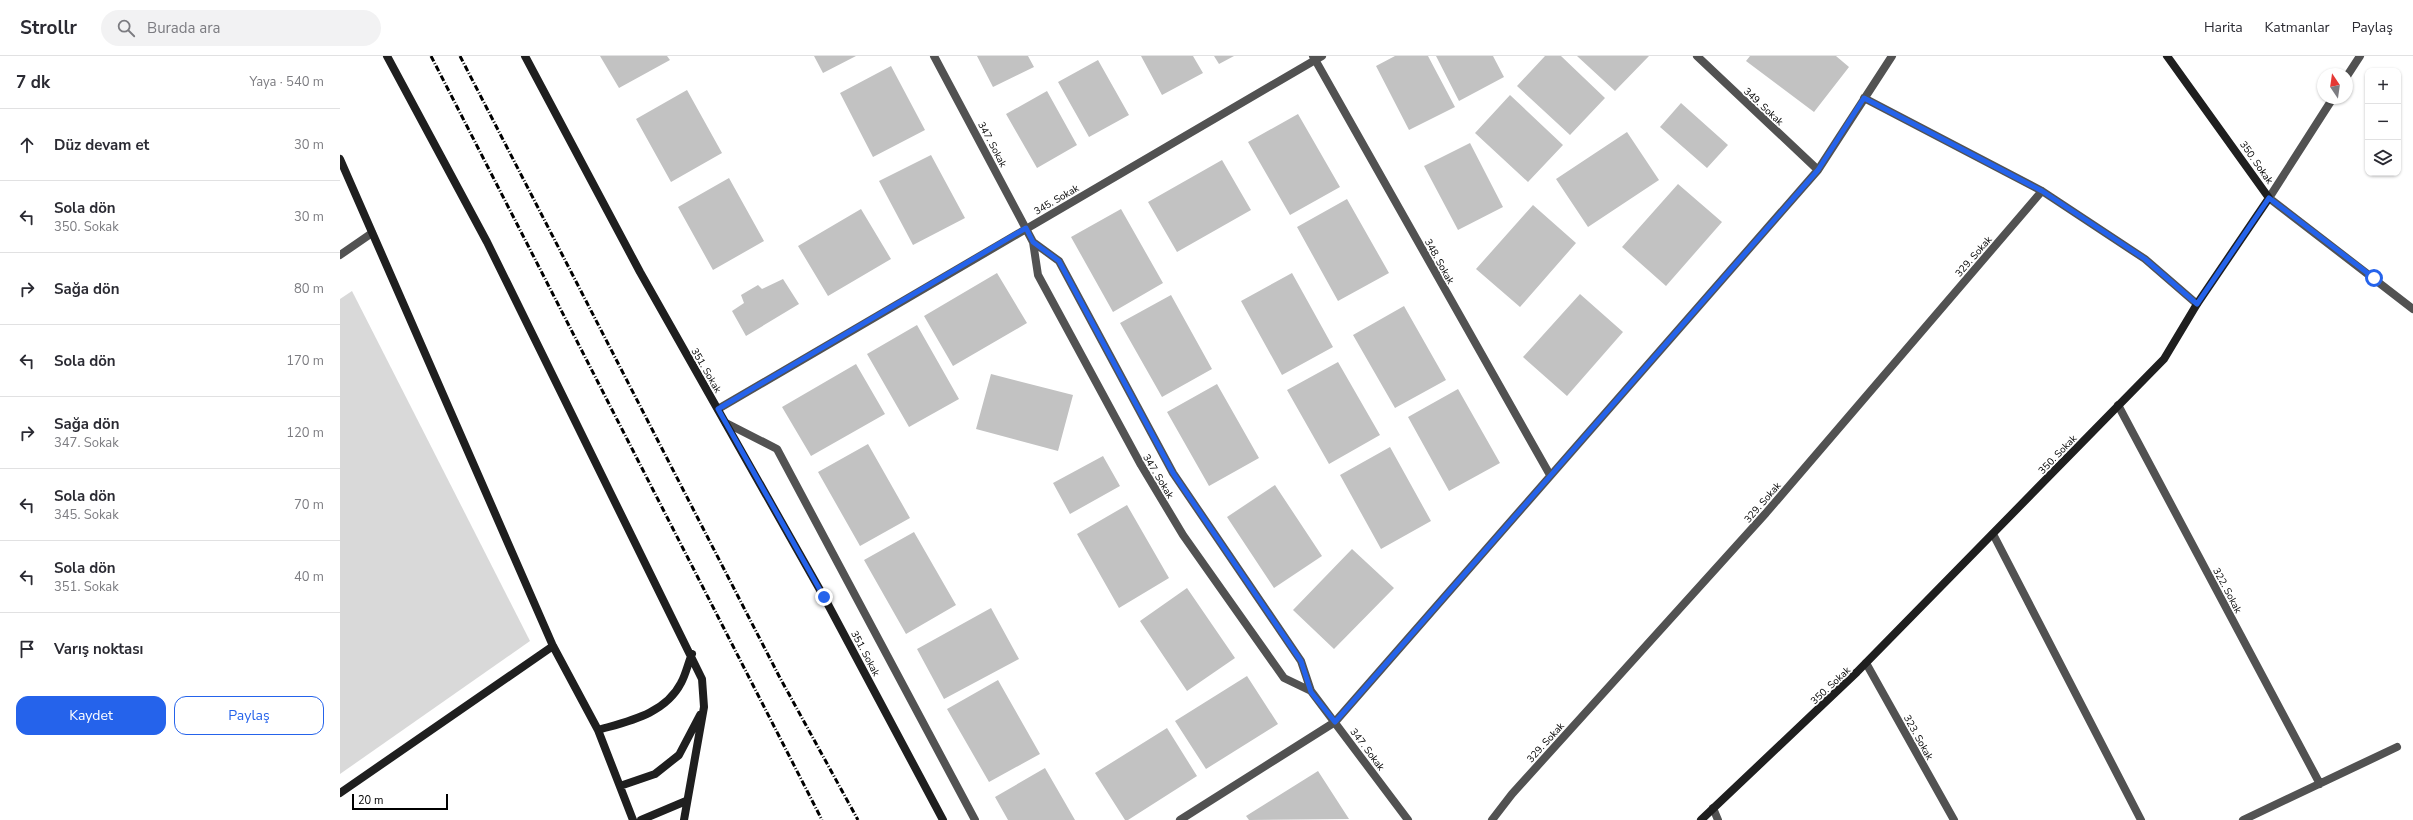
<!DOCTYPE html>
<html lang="tr">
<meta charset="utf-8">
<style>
body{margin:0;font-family:"Nunito Sans",sans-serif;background:#f2f2f3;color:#2b2b33}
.controls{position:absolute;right:12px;top:12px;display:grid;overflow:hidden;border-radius:8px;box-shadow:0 1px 3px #0004}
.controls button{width:36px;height:36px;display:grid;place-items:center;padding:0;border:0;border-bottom:1px solid #e1e1e2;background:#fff;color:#2b2b33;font:20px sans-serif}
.compass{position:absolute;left:1977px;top:12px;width:36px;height:36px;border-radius:50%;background:#fff;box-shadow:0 1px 3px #0004;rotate:347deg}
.scale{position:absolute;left:12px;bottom:10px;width:96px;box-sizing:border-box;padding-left:4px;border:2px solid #000;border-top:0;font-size:11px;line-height:14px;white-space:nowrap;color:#000;-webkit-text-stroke:3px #fff;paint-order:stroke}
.stop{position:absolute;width:12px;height:12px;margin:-9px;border:3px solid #2563eb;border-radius:50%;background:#fff}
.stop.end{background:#2563eb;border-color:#fff;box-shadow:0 1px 4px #0008}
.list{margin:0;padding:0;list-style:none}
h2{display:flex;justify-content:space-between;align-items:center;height:52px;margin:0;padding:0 16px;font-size:17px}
h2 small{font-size:13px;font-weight:400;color:#7c7c81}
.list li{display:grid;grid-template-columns:26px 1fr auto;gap:12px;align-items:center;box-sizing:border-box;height:72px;padding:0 16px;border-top:1px solid #e1e1e2}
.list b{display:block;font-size:15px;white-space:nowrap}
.list p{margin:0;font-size:13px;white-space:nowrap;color:#7c7c81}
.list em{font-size:13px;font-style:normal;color:#7c7c81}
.actions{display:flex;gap:8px;padding:12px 16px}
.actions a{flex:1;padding:9px 0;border:1px solid #2563eb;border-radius:12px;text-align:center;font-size:14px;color:#2563eb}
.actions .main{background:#2563eb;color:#fff}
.icon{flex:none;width:22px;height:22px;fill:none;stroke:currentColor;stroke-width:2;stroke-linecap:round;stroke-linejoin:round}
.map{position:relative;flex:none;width:2073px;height:764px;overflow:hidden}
header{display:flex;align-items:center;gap:24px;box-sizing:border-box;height:56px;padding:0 20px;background:#fff;border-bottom:1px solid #e1e1e2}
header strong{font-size:19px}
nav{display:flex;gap:22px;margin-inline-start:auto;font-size:14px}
.search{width:280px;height:36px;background:#f2f2f3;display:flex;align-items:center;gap:10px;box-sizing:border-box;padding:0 14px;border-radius:22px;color:#7c7c81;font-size:15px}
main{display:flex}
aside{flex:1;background:#fff}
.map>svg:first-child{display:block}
.green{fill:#d9d9d9}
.building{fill:#c2c2c2}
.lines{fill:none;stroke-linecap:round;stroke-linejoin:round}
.street{stroke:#525252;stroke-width:8}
.secondary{stroke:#1f1f1f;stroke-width:8}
.rail{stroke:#000;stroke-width:3;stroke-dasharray:6 2 1 2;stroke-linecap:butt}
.route{stroke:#2563eb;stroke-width:5}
.labels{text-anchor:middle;stroke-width:3.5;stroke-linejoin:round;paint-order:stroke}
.street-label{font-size:10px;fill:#000;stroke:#fff}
</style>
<header>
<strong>Strollr</strong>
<div class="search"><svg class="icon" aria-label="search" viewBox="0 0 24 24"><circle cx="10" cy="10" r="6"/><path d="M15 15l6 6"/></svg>Burada ara</div>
<nav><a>Harita</a><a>Katmanlar</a><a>Paylaş</a></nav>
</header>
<main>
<aside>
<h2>7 dk<small>Yaya · 540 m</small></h2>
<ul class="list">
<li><svg class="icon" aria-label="ahead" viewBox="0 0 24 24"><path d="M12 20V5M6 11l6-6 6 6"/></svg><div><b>Düz devam et</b></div><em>30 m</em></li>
<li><svg class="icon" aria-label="left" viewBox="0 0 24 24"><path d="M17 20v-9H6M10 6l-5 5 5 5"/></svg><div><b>Sola dön</b><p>350. Sokak</p></div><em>30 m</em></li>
<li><svg class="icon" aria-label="right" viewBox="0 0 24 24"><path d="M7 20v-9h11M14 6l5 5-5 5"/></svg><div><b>Sağa dön</b></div><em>80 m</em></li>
<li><svg class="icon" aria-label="left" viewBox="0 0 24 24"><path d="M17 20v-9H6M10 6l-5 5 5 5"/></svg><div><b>Sola dön</b></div><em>170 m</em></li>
<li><svg class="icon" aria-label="right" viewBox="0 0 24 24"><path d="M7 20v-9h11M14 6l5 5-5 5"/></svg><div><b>Sağa dön</b><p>347. Sokak</p></div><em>120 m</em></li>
<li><svg class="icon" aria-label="left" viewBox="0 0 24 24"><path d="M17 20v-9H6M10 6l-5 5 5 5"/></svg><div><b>Sola dön</b><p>345. Sokak</p></div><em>70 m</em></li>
<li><svg class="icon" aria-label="left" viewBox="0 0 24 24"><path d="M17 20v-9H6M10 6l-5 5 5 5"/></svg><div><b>Sola dön</b><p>351. Sokak</p></div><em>40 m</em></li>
<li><svg class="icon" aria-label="arrive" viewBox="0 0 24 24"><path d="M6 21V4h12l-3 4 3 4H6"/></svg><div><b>Varış noktası</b></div></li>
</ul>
<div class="actions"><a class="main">Kaydet</a><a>Paylaş</a></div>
</aside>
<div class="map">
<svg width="2073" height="764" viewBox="0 0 2073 764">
<rect width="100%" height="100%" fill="#fff"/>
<path class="green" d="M12 235 190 585 0 718V243Z"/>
<path class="building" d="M260 0H327L330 4 279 32Z
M474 0H516L483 17Z
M637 0H688L694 11 653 31Z
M801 0H853L863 17 822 39Z
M874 0H894L879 8Z
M1055 0H1088L1115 51 1069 74 1036 10Z
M1096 0H1153L1164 21 1119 45Z
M1205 0H1221L1265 42 1230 79 1177 30Z
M1237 0H1309L1275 35Z
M1410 0H1496L1509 11 1474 56 1406 5Z
M758 4 789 59 749 81 718 26Z
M551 10 585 74 533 101 500 37Z
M347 34 382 97 331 126 296 63Z
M707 35 737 89 697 112 666 58Z
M1170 39 1223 89 1188 126 1135 77Z
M1341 47 1388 89 1367 112 1320 71Z
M958 58 1000 131 950 159 908 86Z
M1287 76 1319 124 1248 171 1216 123Z
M1130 87 1163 151 1118 174 1084 110Z
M591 99 625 162 573 189 539 125Z
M882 104 911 154 837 196 808 146Z
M389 122 424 185 373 214 338 151Z
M1338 128 1382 166 1326 230 1282 191Z
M1007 143 1049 217 998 245 957 171Z
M1193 149 1236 187 1180 251 1136 213Z
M521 153 551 203 488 240 458 190Z
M781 153 823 227 773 256 731 181Z
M657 217 687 267 613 310 584 260Z
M952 217 993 291 942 319 901 245Z
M443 223 459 248 406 280 392 255 404 247 401 239 418 229 422 233Z
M1240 238 1283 276 1227 340 1183 301Z
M831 239 872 313 822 341 780 267Z
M1064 250 1106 324 1055 352 1013 279Z
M577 269 619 343 569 371 527 298Z
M998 306 1040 379 989 408 947 334Z
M516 308 545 358 471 400 442 351Z
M651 318 733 339 718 395 636 373Z
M877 328 919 402 869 430 827 356Z
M1118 333 1160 407 1109 435 1068 361Z
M528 388 570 462 520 490 478 416Z
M1050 391 1091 465 1041 493 1000 419Z
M763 400 780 430 730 458 713 427Z
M935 429 982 500 934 532 887 461Z
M787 449 829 522 779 552 737 478Z
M574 476 616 549 566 578 524 504Z
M1012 493 1054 532 994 593 953 554Z
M847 532 895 602 847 635 800 565Z
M651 552 679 603 604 643 577 593Z
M907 620 938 668 866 713 835 665Z
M658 624 700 698 649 726 607 653Z
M827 672 857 720 788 764H785L755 717Z
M705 712 735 764H668L655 741Z
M978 715 1009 763 909 764 906 760Z"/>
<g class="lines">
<path class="street" d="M594 0 693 186 698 219 801 409 843 479 944 622 971 635
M973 0 1210 419
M1357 0 1478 114
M2007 20 2020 0
M1524 42 1702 135 1805 203 1857 248
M1993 42 1929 142 2073 253
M693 186 719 205 833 417 961 605 971 635 1068 764
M0 199 32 177
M1778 349 1980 728
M378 353 982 0
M386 367 437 393 635 764
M1653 478 1801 764
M1526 607 1614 764
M1373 752 1378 764
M840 764 995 666 1478 114 1552 0
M1152 764 1172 738 1426 457 1702 135
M1903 764 2057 691"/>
<path class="secondary" d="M47 0 147 186 362 623 364 651 344 764
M185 0 300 216 484 541 603 764
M0 103 213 590 258 674 293 764
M258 674C289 665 325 658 341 627 346 618 348 607 352 598
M280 730 315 718 339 699 360 659
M0 737 213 590
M301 764 346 745
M1361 764 1517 616 1824 303 1857 248 1929 142 1827 0"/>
<path class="rail" d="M91 0 482 764
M120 0 439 620 518 764"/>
</g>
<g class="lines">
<path class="route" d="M484 541 378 353 686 172 693 186 719 205 833 417 961 605 971 636 995 666 1478 114 1524 42 1702 135 1805 203 1857 248 1929 142 2034 222"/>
</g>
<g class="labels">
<g class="street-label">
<text transform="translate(1424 50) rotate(43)" y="4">349. Sokak</text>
<text transform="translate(653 88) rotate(62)" y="4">347. Sokak</text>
<text transform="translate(1917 106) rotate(55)" y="4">350. Sokak</text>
<text transform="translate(716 143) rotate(-30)" y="4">345. Sokak</text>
<text transform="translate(1633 200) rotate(-49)" y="4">329. Sokak</text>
<text transform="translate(1100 205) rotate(61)" y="4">348. Sokak</text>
<text transform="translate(367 314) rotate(60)" y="4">351. Sokak</text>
<text transform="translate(1717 398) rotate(-46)" y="4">350. Sokak</text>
<text transform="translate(819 420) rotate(59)" y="4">347. Sokak</text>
<text transform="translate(1422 446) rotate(-49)" y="4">329. Sokak</text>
<text transform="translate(1888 534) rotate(62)" y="4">322. Sokak</text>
<text transform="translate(526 597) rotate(62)" y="4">351. Sokak</text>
<text transform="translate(1490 629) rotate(-43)" y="4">350. Sokak</text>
<text transform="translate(1579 681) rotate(61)" y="4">323. Sokak</text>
<text transform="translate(1205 686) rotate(-48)" y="4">329. Sokak</text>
<text transform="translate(1028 693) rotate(53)" y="4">347. Sokak</text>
</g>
</g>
</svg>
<div class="controls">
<button>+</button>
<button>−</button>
<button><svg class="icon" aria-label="layers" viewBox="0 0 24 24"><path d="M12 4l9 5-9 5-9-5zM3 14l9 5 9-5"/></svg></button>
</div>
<svg class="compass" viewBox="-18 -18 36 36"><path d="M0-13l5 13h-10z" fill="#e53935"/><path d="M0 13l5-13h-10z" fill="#7c7c81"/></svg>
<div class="scale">20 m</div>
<div class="stop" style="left:2034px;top:222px"></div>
<div class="stop end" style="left:484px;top:541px"></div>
</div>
</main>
